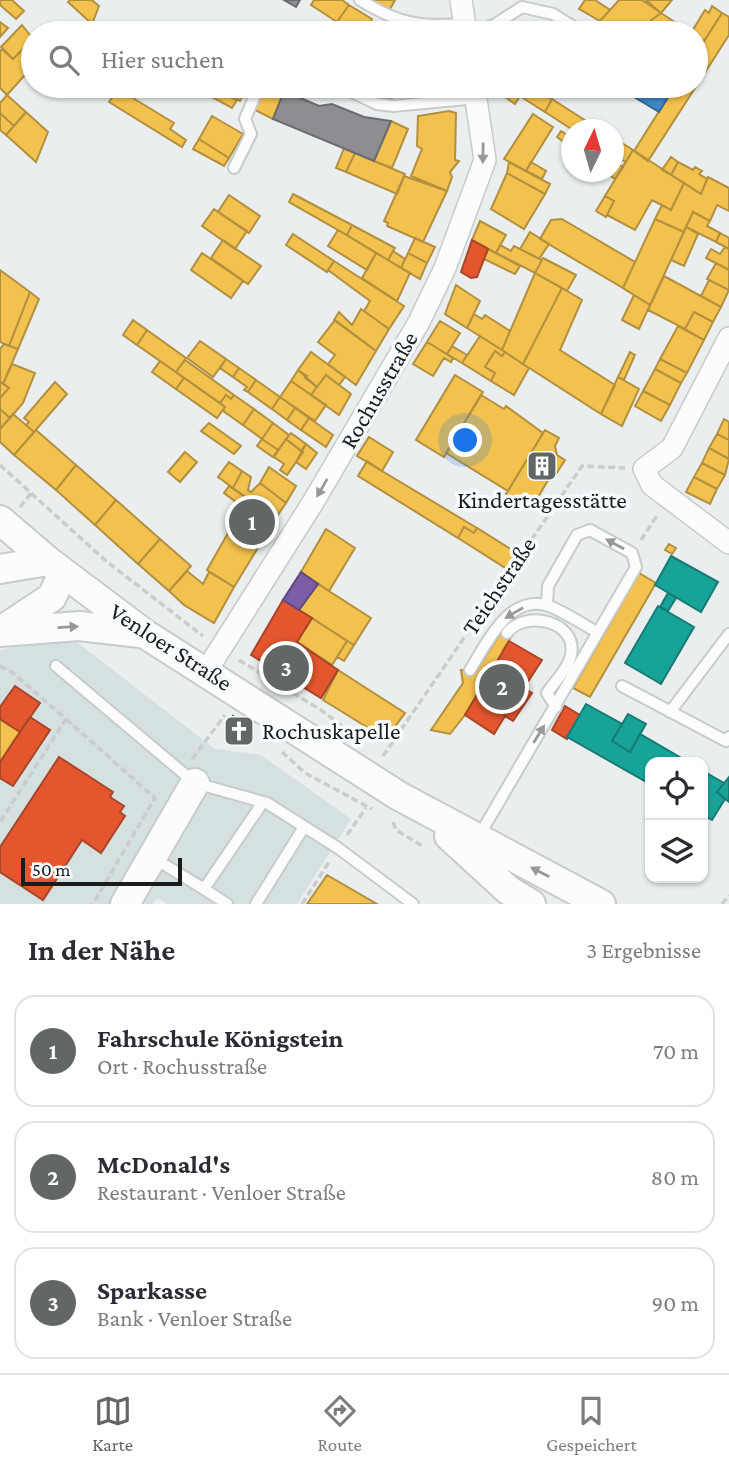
<!DOCTYPE html>
<html lang="de">
<meta charset="utf-8">
<style>
body{margin:0;font-family:"Crimson Pro",serif;background:#f2f2f3;color:#2b2b33}
.controls{position:absolute;right:21px;bottom:21px;display:grid;overflow:hidden;border-radius:14px;box-shadow:0 2px 5px #0004}
.controls button{width:63px;height:63px;display:grid;place-items:center;padding:0;border:0;border-bottom:2px solid #e1e1e2;background:#fff;color:#2b2b33;font:35px sans-serif}
.compass{position:absolute;left:561px;top:119px;width:63px;height:63px;border-radius:50%;background:#fff;box-shadow:0 2px 5px #0004;rotate:5deg}
.scale{position:absolute;left:21px;bottom:18px;width:161px;box-sizing:border-box;padding-left:7px;border:4px solid #1b1d1d;border-top:0;font-size:19px;line-height:24px;white-space:nowrap;color:#1b1d1d;-webkit-text-stroke:5px #f6fcfd;paint-order:stroke}
.you{position:absolute;left:466px;top:441px;width:24px;height:24px;margin:-18px;border:5px solid #fff;border-radius:50%;background:#1a73e8;box-shadow:0 0 0 10px #1a73e833}
.badge{display:grid;place-items:center;width:46px;height:46px;border-radius:50%;background:#636666;color:#fff;font-size:23px;font-weight:700}
.pin{position:absolute;translate:-50% -50%;border:4px solid #fff;box-shadow:0 2px 7px #0006}
.list{margin:0;padding:0;list-style:none}
h2{display:flex;justify-content:space-between;align-items:center;height:91px;margin:0;padding:0 28px;font-size:30px}
h2 small{font-size:23px;font-weight:400;color:#7c7c81}
.list li{display:grid;grid-template-columns:46px 1fr auto;gap:21px;align-items:center;box-sizing:border-box;height:112px;margin:0 14px 14px;padding:0 14px;border:2px solid #e1e1e2;border-radius:21px}
.list b{display:block;font-size:26px;white-space:nowrap}
.list p{margin:0;font-size:23px;white-space:nowrap;color:#7c7c81}
.list em{font-size:23px;font-style:normal;color:#7c7c81}
.icon{flex:none;width:38px;height:38px;fill:none;stroke:currentColor;stroke-width:2;stroke-linecap:round;stroke-linejoin:round}
.map{position:relative;flex:none;width:729px;height:904px;overflow:hidden}
.search{position:absolute;background:#fff;box-shadow:0 2px 5px #0004;left:21px;right:21px;top:21px;height:77px;display:flex;align-items:center;gap:18px;box-sizing:border-box;padding:0 24px;border-radius:38px;color:#7c7c81;font-size:26px}
.sheet{height:469px;background:#fff}
nav{display:flex;justify-content:space-around;align-items:center;box-sizing:border-box;height:98px;border-top:2px solid #e1e1e2;background:#fff;font-size:19px;color:#7c7c81}
nav a{display:grid;justify-items:center;gap:4px}
nav .on{color:#636666}
.map>svg:first-child{display:block}
.built{fill:#d5e0e0}
.homes{fill:#f2c14e;stroke:#b2903f;stroke-width:2}
.shops{fill:#e4572e;stroke:#a84629;stroke-width:2}
.offices{fill:#7b5ea7;stroke:#5e4a7e;stroke-width:2}
.schools{fill:#3f88c5;stroke:#346893;stroke-width:2}
.public{fill:#17a398;stroke:#187b73;stroke-width:2}
.industry{fill:#8d8d92;stroke:#6b6b6f;stroke-width:2}
.lines{fill:none;stroke-linecap:round;stroke-linejoin:round}
.lane-casing{stroke:#c8cbcb;stroke-width:14}
.street-casing{stroke:#c8cbcb;stroke-width:24}
.secondary-casing{stroke:#c8cbcb;stroke-width:32}
.path{stroke:#cbcccc;stroke-width:3.5;stroke-dasharray:7 3.5;stroke-linecap:butt}
.lane{stroke:#fcfcfc;stroke-width:10}
.street{stroke:#fcfcfc;stroke-width:21}
.secondary{stroke:#fcfcfc;stroke-width:28}
.oneway{fill:#979898}
.labels{text-anchor:middle;stroke-width:7;stroke-linejoin:round;paint-order:stroke}
.street-label{font-size:24px;fill:#1b1d1d;stroke:#f6fcfd}
.poi-label{font-size:24px;fill:#1b1d1d;stroke:#f6fcfd}
</style>
<div class="map">
<svg width="729" height="904" viewBox="0 0 729 904">
<rect width="100%" height="100%" fill="#eaeeee"/>
<path class="built" d="M69 636 215 749 261 755 351 819 297 904H167L158 898 152 904H0V650Z"/>
<path class="homes" d="M0 0H12L24 11 16 19 0 5Z
M70 0H92L99 6 92 24 68 2Z
M314 0H342L349 5 337 22 311 5Z
M371 0H395L389 11Z
M585 0H595L610 10 600 21 579 9Z
M619 0H642L661 13 634 33H618L600 21Z
M646 0H672L661 13Z
M349 5 372 19 363 33H355L337 22Z
M712 6 722 13 704 41 691 33 705 10 709 13Z
M661 13 676 23 669 33H634Z
M722 13 729 17V35L697 85 696 54Z
M0 22 8 28 0 37Z
M676 23 691 33H692H669Z
M298 24 312 33H293Z
M22 25 33 39 13 59 1 47Z
M696 36 704 41 696 54Z
M33 39V66L7 95 0 88V51L2 49 13 59Z
M697 85 648 161 634 151 675 86Z
M199 86H210L237 100 232 108 197 89Z
M210 86H246L247 87 240 101Z
M376 86H398L391 100 374 92Z
M430 86H453V90H430Z
M490 86H526L515 104Z
M526 86 552 99 545 112 520 96Z
M262 88 282 96 273 119 255 110Z
M118 89 174 123 170 129 186 140 182 147 109 102Z
M7 95 26 112 14 126 0 113V103Z
M552 99 600 130H573L545 112Z
M449 111 456 113 455 160 459 161 450 172 452 177 447 191 411 176 422 149 417 146 418 116Z
M26 112 48 132 36 162 6 135Z
M0 113 14 126 6 135 0 130Z
M533 114 553 127 526 171 504 159Z
M212 116 243 134 229 158 199 139Z
M391 121 408 129 392 168 374 161Z
M561 131 572 138V148L557 137Z
M614 138 633 150 626 162 614 155Z
M199 139 229 158 224 166 193 149Z
M344 148 355 153 346 172 336 168Z
M633 150 684 183 671 210 652 200 635 230 607 215 614 201 605 196Z
M355 153 405 174 397 194 346 172Z
M671 157 678 162 671 175 662 170Z
M509 162 550 184 545 194 507 173Z
M531 162 546 171 542 179 526 171Z
M614 162 623 167 615 179 605 172H614Z
M678 162 693 170 695 167 702 171 699 174 707 179 701 194 671 175Z
M507 173 545 194 524 229 491 209Z
M404 176 447 191 423 242 387 226 388 223 384 221Z
M708 177 729 188V211L717 205 710 221 693 212 684 232 655 219 662 205 671 210 684 183 701 194Z
M293 194 352 225 347 235 289 202Z
M229 195 260 216 249 233 218 212Z
M605 196 614 201 606 217 596 211Z
M214 209 247 231 235 249 202 226Z
M693 212 710 221 707 226 720 233 716 242 686 227Z
M562 219 635 262 623 288 540 239 551 220Z
M655 219 684 232 650 305 623 288Z
M480 221 506 235 496 253 472 240Z
M352 225 395 248 388 260 347 235Z
M686 227 698 234 684 266 671 260Z
M338 230 376 253 367 270 328 246Z
M530 232 549 244 539 259 520 249Z
M720 233 729 238V249L716 242Z
M293 234 334 261 327 272 286 245Z
M415 238 435 247 427 263 408 253Z
M223 240 261 266 248 284 211 258Z
M500 245 511 251 514 246 542 260 535 273 496 253Z
M725 247 729 249V270L706 258 711 249 720 254Z
M488 249 520 266 515 274 484 259Z
M393 251 405 259 401 268 388 260Z
M202 253 243 281 231 298 191 270Z
M376 253 410 273 397 301 362 278Z
M408 253 427 263 420 279 401 268Z
M543 258 576 275 567 291 535 273Z
M334 261 404 306 389 329 364 311 370 301 328 270Z
M716 263 729 270V290L707 279Z
M0 270 30 292 9 346 0 342Z
M535 273 562 288 523 364 502 350Z
M664 276 721 307 713 322 694 312 685 329 648 310Z
M709 280 729 290 721 307 701 296Z
M456 285 480 301 467 328 445 314Z
M562 288 582 300 560 350 615 385 601 414 523 364Z
M30 292 39 299 18 349 9 346Z
M634 295 650 305 639 329 622 320Z
M361 309 389 329 376 351 334 320 339 312 352 325Z
M694 312 713 322 704 340 685 329Z
M474 314 482 319 485 315 510 331 502 350 467 328Z
M133 320 147 330 137 345 123 335Z
M335 320 376 351 356 385 328 364 335 355 318 342Z
M440 321 460 333 447 354 427 342Z
M678 326 704 340 687 373 660 359Z
M147 330 186 358 176 372 137 345Z
M480 336 505 352 502 356 495 351 485 367 495 373 491 381 462 363Z
M200 341 226 359 213 377 187 358Z
M427 342 453 358 451 362 444 358 433 376 413 364Z
M4 344 18 349 3 384 0 381V349Z
M452 346 467 355 462 363 447 354Z
M495 351 502 356 505 352 529 368 514 395 491 381 495 373 485 367Z
M311 352 345 377 339 385 326 375 317 387 305 378 307 376 298 370Z
M630 352 635 355 624 380 618 377Z
M226 359 239 368 233 377 220 368Z
M660 359 687 373 681 383 655 369Z
M185 360 234 395 231 399 226 395 220 403 176 372Z
M160 361 184 378 176 389 152 372Z
M12 364 35 373 23 403 10 418 0 409V398L9 388 3 384Z
M239 368 256 380 248 392 244 390 247 387 233 377Z
M655 369 681 383 670 405 643 391Z
M298 370 317 387 311 395 291 381Z
M326 375 351 394 339 415 311 395Z
M455 375 483 392 444 457 416 440Z
M618 377 639 389 622 426 601 414Z
M184 378 225 407 217 418 176 389Z
M256 380 280 397 272 409 248 392Z
M0 381 9 388 0 398Z
M291 381 326 405 315 421 280 397Z
M55 382 67 394 34 432 26 425 29 422 24 418Z
M643 391 670 405 661 421 635 406Z
M226 395 231 399 234 395 254 409 243 425 223 411 225 407 220 403Z
M481 395 504 409 506 406 543 433 508 491 446 453Z
M280 397 295 408 287 420 272 409Z
M295 408 309 418 301 430 287 420Z
M0 409 10 418 0 429Z
M254 409 273 423 262 439 243 425Z
M13 414 34 432 14 455 0 442V429Z
M309 418 333 435 326 447 301 430Z
M724 419 729 422V440L717 434Z
M209 423 241 446 234 454 201 431Z
M273 423 289 435 278 450 262 439Z
M36 430 76 465 56 490 14 455Z
M545 430 559 438 555 446 557 455 565 460 556 474 553 472 531 509 506 494Z
M291 433 306 444 301 451 286 439Z
M717 434 729 440V459L709 448Z
M369 437 393 452 382 471 357 456Z
M262 439 278 450 273 457 257 446Z
M286 439 303 452 287 475 280 470 284 464 274 457Z
M306 444 317 453 306 469 296 462Z
M709 448 729 459 725 475 702 463Z
M185 452 197 462 180 482 168 472Z
M367 461 382 471 477 528 474 533 464 527 458 538 358 476Z
M229 462 242 471 233 488 218 477Z
M702 463 725 475 717 489 694 477Z
M76 465 116 500 95 525 56 490Z
M269 467 296 486 286 503 260 483Z
M242 471 251 477 248 490 251 492 260 483 286 503 275 519 233 488Z
M694 477 717 489 710 504 686 492Z
M229 486 245 497 240 505 224 493Z
M245 497 275 519 259 546 228 524Z
M116 500 160 539 138 564 95 525Z
M232 526 259 546 234 587 207 570Z
M464 527 474 533 477 528 517 553 507 569 458 538Z
M326 529 355 548 329 591 301 572Z
M160 539 191 566 169 591 138 564Z
M669 544 676 548 672 554 665 550Z
M187 571 203 584 209 572 234 587 214 623 184 605 169 591Z
M639 573 656 583 590 697 573 688Z
M318 584 371 618 354 645 299 610Z
M312 618 347 641 332 665 297 642Z
M502 631 512 636 503 650 505 651 494 670 492 668 465 715 450 734 431 730 463 683 461 670 476 671Z
M347 641 354 645 344 661 337 657Z
M338 670 405 713 386 739 323 700Z
M0 719 20 732 0 762Z
M327 875 377 904H307Z"/>
<path class="shops" d="M472 240 488 249 477 277 471 278 461 272Z
M283 600 312 618 297 642 338 670 321 698 251 655Z
M509 641 542 660 524 688 532 693 513 721 505 716 494 734 465 715Z
M15 686 40 703 20 732 0 719V707Z
M565 706 580 715 567 739 552 730Z
M30 717 50 730 13 786 0 778V762Z
M59 757 113 792 110 797 124 806 120 812 125 816 101 853 82 840 43 900 0 872V847Z"/>
<path class="offices" d="M301 572 318 584 299 610 283 600Z"/>
<path class="schools" d="M634 86H675L659 112 629 94Z"/>
<path class="public" d="M671 556 718 582 701 612 655 585Z
M668 593 676 598 668 611 660 607Z
M658 606 694 627 661 684 625 663Z
M586 704 622 724 612 741 630 752 640 734 688 762H650V784L567 737Z
M628 714 646 724 630 752 612 741Z
M233 716 251 727 238 743 228 742 225 737Z
M703 771 724 783 717 792 725 799 712 820 703 815Z
M729 777V802L717 792Z"/>
<path class="industry" d="M284 0H300L296 7Z
M284 91 319 106 332 104 364 117 391 121 374 161 273 119Z"/>
<g class="lines">
<g class="lane-casing">
<path id="lane" d="M360 0C399 24 419 27 464 24
M474 33 494 25 522 7 553 14 580 31
M339 86 377 104 393 106 477 98
M234 168 251 134 245 119 259 86
M507 633C525 609 578 621 571 655 569 668 554 682 547 693L556 707
M56 666 195 783 267 803 338 848 413 904
M470 670C486 645 509 592 549 606 565 612 582 624 597 632
M622 686 726 741 729 737
M670 712 729 634
M479 836 636 567 632 553 590 530 577 535 548 586 547 605
M152 857 204 889 263 802
M204 889 227 904
M256 904 304 827"/>
</g>
<g class="street-casing">
<path id="street" d="M461 0 466 33
M729 338 672 448 644 469 652 485 729 543
M207 670 312 504 419 322 445 268 485 160 474 86"/>
</g>
<g class="secondary-casing">
<path id="secondary" d="M0 520 48 561 145 634 399 796 601 904
M0 569 48 561
M2 630 52 597 63 573
M0 632 79 626 140 633
M449 836 508 890 531 904
M125 904 195 783"/>
</g>
<path class="path" d="M0 465 106 561 203 636
M20 507 32 492
M641 540 658 514
M239 660 321 710 355 736
M0 666 13 673 66 719 0 822
M66 719 155 798 93 904
M282 752 305 773 372 809
M383 756 582 466 625 468
M192 759 225 715
M393 822 396 830 424 847
M347 835 366 808
M302 904 329 862
M722 904 729 895"/>
<use href="#lane" class="lane"/>
<use href="#street" class="street"/>
<use href="#secondary" class="secondary"/>
</g>
<defs><path id="oneway-solid" d="M-6-.8H1V-3.2L6.5 0L1 3.2V.8H-6Z" transform="scale(1.75)"/></defs>
<g class="oneway">
<use href="#oneway-solid" transform="translate(483 153) rotate(91)"/>
<use href="#oneway-solid" transform="translate(322 488) rotate(120)"/>
<use href="#oneway-solid" transform="translate(615 544) rotate(-151)"/>
<use href="#oneway-solid" transform="translate(514 613) rotate(150)"/>
<use href="#oneway-solid" transform="translate(68 627) rotate(-3)"/>
<use href="#oneway-solid" transform="translate(539 734) rotate(-58)"/>
<use href="#oneway-solid" transform="translate(540 872) rotate(-153)"/>
</g>
<defs>
<g id="building-square" transform="scale(1.575)"><rect x="-9" y="-9" width="18" height="18" rx="4" fill="#636666" stroke="#f6fcfd"/><path d="M-4-6H4V6H1V3H-1V6H-4ZM-2.5-4.3h1.7v1.8h-1.7ZM.8-4.3h1.7v1.8H.8ZM-2.5-1h1.7V.8h-1.7ZM.8-1h1.7V.8H.8Z" fill="#fff"/></g>
<g id="church-square" transform="scale(1.575)"><rect x="-9" y="-9" width="18" height="18" rx="4" fill="#636666" stroke="#f6fcfd"/><path d="M-1.2-6h2.4v3.5h3.3v2.4h-3.3V6h-2.4V-.1h-3.3v-2.4h3.3Z" fill="#fff"/></g>
</defs>
<g fill-rule="evenodd">
<use href="#building-square" x="542" y="466"/>
<use href="#church-square" x="239" y="731"/>
</g>
<g class="labels">
<g class="street-label">
<text transform="translate(379 390) rotate(-60)" y="8">Rochusstraße</text>
<text transform="translate(499 586) rotate(-56)" y="8">Teichstraße</text>
<text transform="translate(171 647) rotate(33)" y="8">Venloer Straße</text>
</g>
<g class="poi-label">
<text x="542" y="508">Kindertagesstätte</text>
<text x="262" y="739" text-anchor="start">Rochuskapelle</text>
</g>
</g>
</svg>
<div class="controls">
<button><svg class="icon" aria-label="locate" viewBox="0 0 24 24"><circle cx="12" cy="12" r="6"/><path d="M12 2v4M12 18v4M2 12h4M18 12h4"/></svg></button>
<button><svg class="icon" aria-label="layers" viewBox="0 0 24 24"><path d="M12 4l9 5-9 5-9-5zM3 14l9 5 9-5"/></svg></button>
</div>
<svg class="compass" viewBox="-18 -18 36 36"><path d="M0-13l5 13h-10z" fill="#e53935"/><path d="M0 13l5-13h-10z" fill="#7c7c81"/></svg>
<div class="scale">50 m</div>
<div class="you"></div>
<div class="pin badge" style="left:252px;top:522px">1</div>
<div class="pin badge" style="left:502px;top:687px">2</div>
<div class="pin badge" style="left:286px;top:668px">3</div>
<div class="search"><svg class="icon" aria-label="search" viewBox="0 0 24 24"><circle cx="10" cy="10" r="6"/><path d="M15 15l6 6"/></svg>Hier suchen</div>
</div>
<section class="sheet">
<h2>In der Nähe<small>3 Ergebnisse</small></h2>
<ul class="list">
<li><span class="badge">1</span><div><b>Fahrschule Königstein</b><p>Ort · Rochusstraße</p></div><em>70 m</em></li>
<li><span class="badge">2</span><div><b>McDonald's</b><p>Restaurant · Venloer Straße</p></div><em>80 m</em></li>
<li><span class="badge">3</span><div><b>Sparkasse</b><p>Bank · Venloer Straße</p></div><em>90 m</em></li>
</ul>
</section>
<nav>
<a class="on"><svg class="icon" aria-label="map" viewBox="0 0 24 24"><path d="M3 6l6-2 6 2 6-2v14l-6 2-6-2-6 2zM9 4v14M15 6v14"/></svg>Karte</a>
<a><svg class="icon" aria-label="directions" viewBox="0 0 24 24"><path d="M12 3l9 9-9 9-9-9zM9 14v-3h6M13 9l2 2-2 2"/></svg>Route</a>
<a><svg class="icon" aria-label="saved" viewBox="0 0 24 24"><path d="M7 4h10v16l-5-4-5 4z"/></svg>Gespeichert</a>
</nav>
